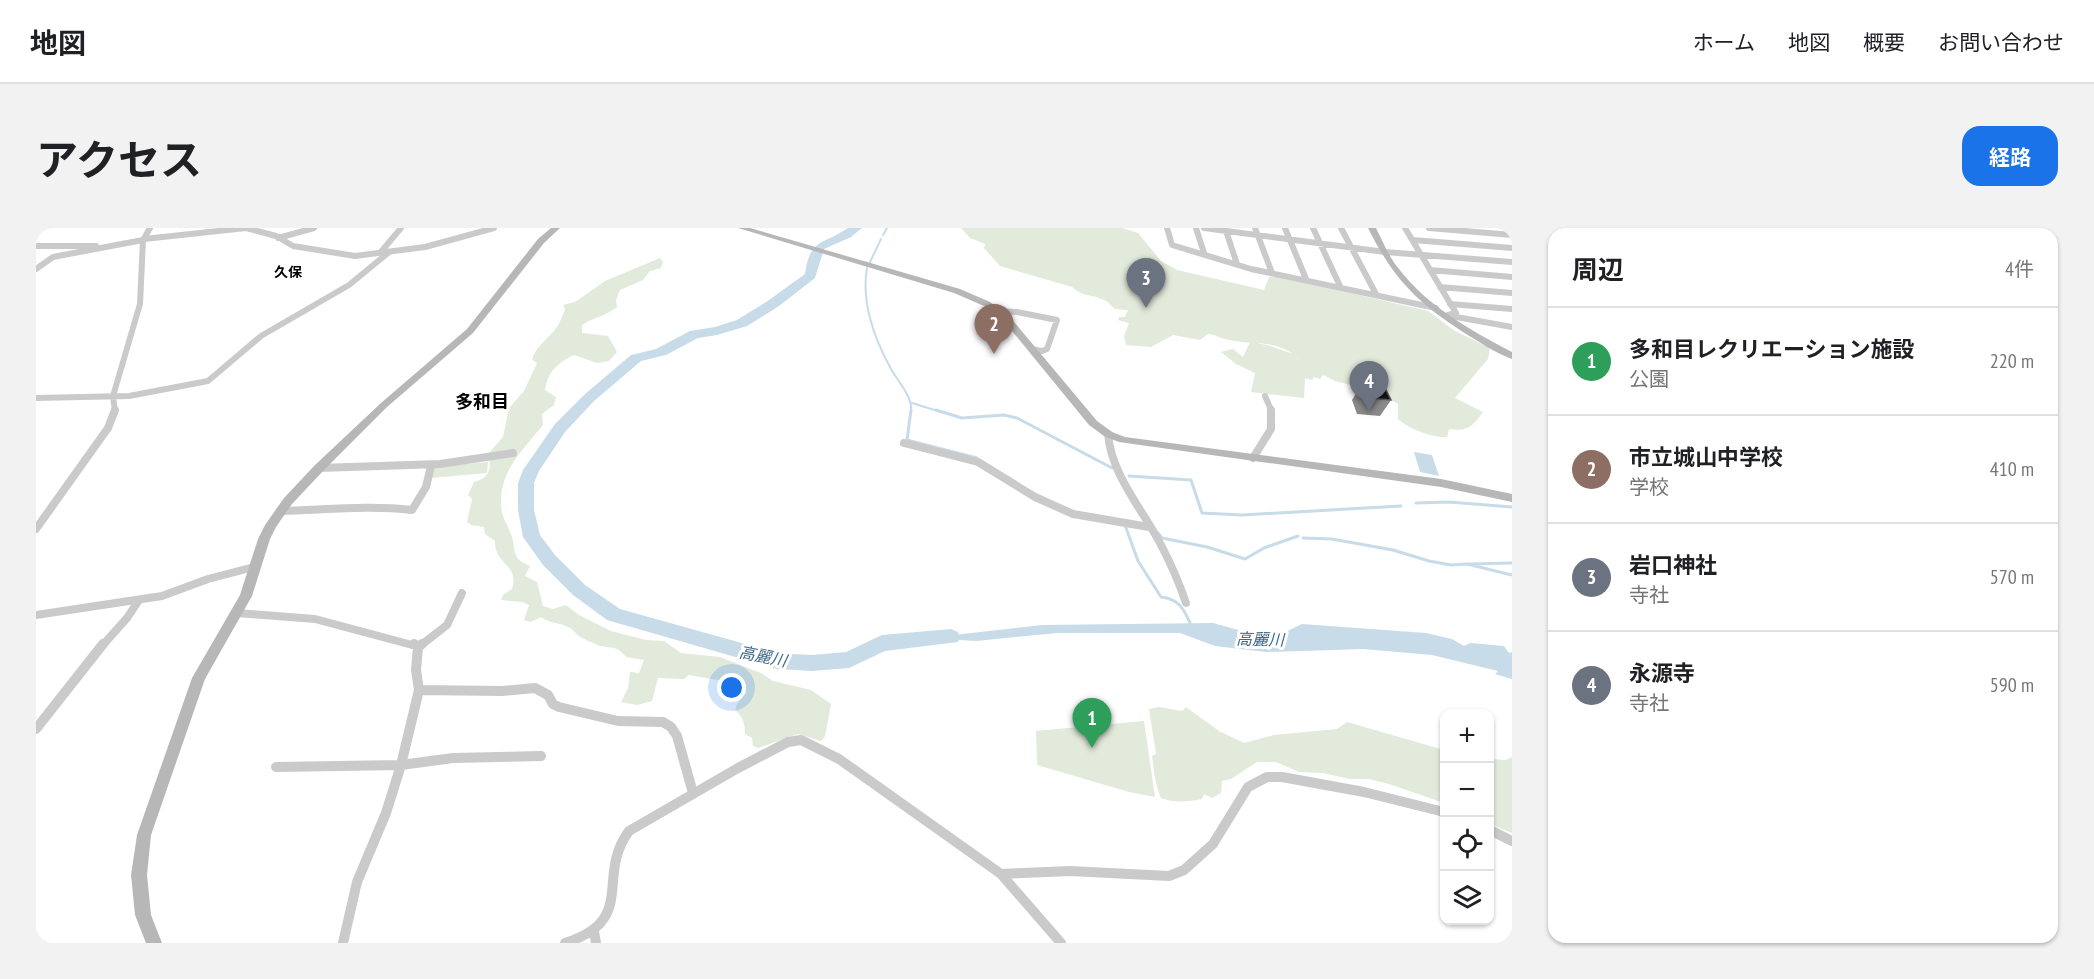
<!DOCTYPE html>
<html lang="ja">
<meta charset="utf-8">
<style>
body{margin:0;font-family:"PT Sans Narrow","Noto Sans JP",sans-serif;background:#f2f2f2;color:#202124}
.controls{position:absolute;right:18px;bottom:18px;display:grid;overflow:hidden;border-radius:12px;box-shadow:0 2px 4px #0004}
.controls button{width:54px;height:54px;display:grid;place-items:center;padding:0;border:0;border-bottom:2px solid #e0e0e0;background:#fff;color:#202124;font:30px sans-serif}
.you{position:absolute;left:696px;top:460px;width:21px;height:21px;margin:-15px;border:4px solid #fff;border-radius:50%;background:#1a73e8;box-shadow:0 0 0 9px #1a73e833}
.badge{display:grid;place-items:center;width:39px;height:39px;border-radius:50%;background:#1a73e8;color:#fff;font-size:20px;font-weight:700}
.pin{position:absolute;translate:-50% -50px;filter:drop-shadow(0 2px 3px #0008)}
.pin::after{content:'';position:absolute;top:32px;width:21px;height:18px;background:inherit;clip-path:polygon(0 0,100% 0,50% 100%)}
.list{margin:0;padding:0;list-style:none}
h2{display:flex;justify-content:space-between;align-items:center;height:78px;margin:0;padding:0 24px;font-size:26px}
h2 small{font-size:20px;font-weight:400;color:#757577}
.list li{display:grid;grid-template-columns:39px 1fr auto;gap:18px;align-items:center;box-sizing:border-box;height:108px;padding:0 24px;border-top:2px solid #e0e0e0}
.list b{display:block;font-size:22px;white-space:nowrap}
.list p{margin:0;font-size:20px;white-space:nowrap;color:#757577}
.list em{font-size:20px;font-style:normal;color:#757577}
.icon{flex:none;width:33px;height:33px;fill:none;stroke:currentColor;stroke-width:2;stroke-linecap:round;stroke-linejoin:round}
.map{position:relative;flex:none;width:1476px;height:715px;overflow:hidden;border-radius:18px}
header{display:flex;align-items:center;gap:36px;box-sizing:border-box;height:84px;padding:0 30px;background:#fff;border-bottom:2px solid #e0e0e0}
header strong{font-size:28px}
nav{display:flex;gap:33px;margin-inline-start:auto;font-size:21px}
.intro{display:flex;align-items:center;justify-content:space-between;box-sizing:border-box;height:144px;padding:0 36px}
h1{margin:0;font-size:42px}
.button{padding:15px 27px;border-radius:18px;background:#1a73e8;color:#fff;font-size:21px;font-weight:700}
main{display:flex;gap:36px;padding:0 36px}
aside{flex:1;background:#fff;border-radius:18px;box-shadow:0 2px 4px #0004}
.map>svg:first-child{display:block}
.green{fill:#e2eadb}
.water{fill:#c8dbe9}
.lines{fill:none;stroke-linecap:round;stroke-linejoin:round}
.stream-far1{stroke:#c8dbe9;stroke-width:2}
.stream{stroke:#c8dbe9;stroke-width:3}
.river{fill:#c8dbe9;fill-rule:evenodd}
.street-far2{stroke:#cacaca;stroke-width:6}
.street-far1{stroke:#cacaca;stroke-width:8}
.street{stroke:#cacaca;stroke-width:10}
.secondary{fill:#b7b7b7;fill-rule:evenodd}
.wall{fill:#8a8a8a}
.building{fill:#141414;stroke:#5a5a5a;stroke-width:1.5}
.labels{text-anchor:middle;stroke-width:6;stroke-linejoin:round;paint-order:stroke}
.far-neighbourhood-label{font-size:14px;font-weight:bold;fill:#000;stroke:#fff}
.water-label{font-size:16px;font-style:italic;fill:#406a89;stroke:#fff}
.quarter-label{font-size:18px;font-weight:bold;fill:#000;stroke:#fff}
</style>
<header>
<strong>地図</strong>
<nav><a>ホーム</a><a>地図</a><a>概要</a><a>お問い合わせ</a></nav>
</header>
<div class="intro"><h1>アクセス</h1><a class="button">経路</a></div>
<main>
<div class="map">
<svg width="1476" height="715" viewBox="0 0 1476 715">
<rect width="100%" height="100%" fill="#fff"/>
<path class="green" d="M925 0H1086L1102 5 1125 33 1141 42 1228 62 1233 49 1241 48 1392 83 1419 103 1454 120 1452 131 1419 170 1447 184C1437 198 1432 204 1413 201L1411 209C1396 210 1373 201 1362 191V176L1342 164 1299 153 1287 147 1284 151 1278 149 1276 152 1269 150 1268 170 1215 164 1219 145 1200 136 1185 124 1197 121 1207 129 1214 114 1231 117 1257 126 1266 134C1241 108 1219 119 1189 111 1183 110 1179 106 1172 106L1164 112 1137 107 1115 119 1090 117 1088 108 1093 95 1082 92 1083 89H1089L1092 82 1079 81C1074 78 1074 74 1068 72 1056 66 1047 69 1036 59L964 38 948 20 949 16 934 10Z
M624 30 627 34 625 40 614 43 607 52 584 62 580 72 581 79C570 88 558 89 546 97V105L572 108 581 124 573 133 561 135 538 127C521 135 512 144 509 162L520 169 518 177 506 186 507 197C487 222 463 243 465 278 465 288 473 299 476 309 480 324 476 331 494 338L489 348 501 354 507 378 517 381 530 377 543 387 575 403 610 412 628 413 645 425 684 429 725 445 737 453 775 462 795 476 789 508 785 513 762 506 722 520 717 518 716 510 709 506C709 495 707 489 699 482L701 476 711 464 706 460H697L687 453 653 447 648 451 622 450 616 473 601 477 585 474 592 460 594 444 603 445 608 432 590 429C580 417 578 421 565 418 563 418 545 410 543 408 539 405 537 401 532 399 523 394 514 396 505 389L495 394 488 392 493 377 487 374 465 372 467 367 476 361C484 336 458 337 459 313L449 306 448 299 435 297 431 294 436 271 432 267 438 254C454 250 456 240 452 226L467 209 473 180 488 163 501 135 496 132C499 120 509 113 517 104 523 98 526 89 529 81L527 77 539 74 569 53Z
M452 234 451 245 395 250 397 239Z
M1123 479 1146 483 1150 479 1183 503 1208 515 1238 507 1301 501 1311 494 1408 522V575L1353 556 1333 551H1314L1287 545 1263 544 1240 534H1221L1195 551 1186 553 1185 565 1176 570 1168 566 1166 571C1153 574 1137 575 1125 570 1119 556 1118 543 1116 528L1120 526 1113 481Z
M1108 493 1119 569 1093 564 1001 537 1000 503Z
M1476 529V605L1454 596V531L1470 532Z"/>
<path class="water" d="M1378 224 1396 227 1403 248 1384 244Z
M1177 395 1224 408 1243 407 1266 396 1390 405 1416 411 1428 418 1434 415 1468 418 1473 425 1476 424V451L1459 446 1462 443 1396 427 1327 421 1230 424 1179 418 1144 405H1021L940 413 891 410 1006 397Z"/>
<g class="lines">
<path class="stream-far1" d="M847 7 851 0
M834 34 845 11
M831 40C825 73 838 110 854 139 861 153 877 168 875 184
M876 175 905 184"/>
<path class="stream" d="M875 182 871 212 941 230
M900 182 926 190 968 187 981 190 1076 240
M1093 248 1155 252 1166 285 1206 287 1365 278
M1380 275 1413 274 1476 279
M1089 297 1102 333 1125 369C1143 371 1148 381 1155 397
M1122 305 1126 310 1171 319 1209 331 1228 320 1262 308
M1267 310 1296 311 1357 322 1393 333 1415 337 1431 336 1476 347
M1433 336 1476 335"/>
<path class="river" d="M812 0H826L815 9 788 21 779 50 743 78 711 98 681 107 662 110 630 127 605 133 558 173 529 204 503 243 498 255V282L504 307 519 327 549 357 584 381 741 425 776 427 810 424 846 407 915 401 922 404 924 409 922 414 849 423 813 440 776 443 741 441 571 392 537 367 507 337 487 309 482 282V255L487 242 519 196 548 167 595 127 620 121 654 103 679 99 701 92 733 72 769 46C774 10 787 17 812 0Z"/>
<path class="street-far2" d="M210 0 240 8 257 18 319 28 389 19 458 0
M1131 0 1136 17 1215 41 1400 80
M1160 0 1168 25
M1168 0 1349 24 1476 34
M1189 0 1201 36
M1219 0 1236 45
M1249 0 1270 51
M1277 0 1304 58
M1305 0 1340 66
M1369 0 1420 85 1412 87
M1393 0 1476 7
M242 10 278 0
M108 11 210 0
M1377 12 1476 20
M0 18H60
M344 25 365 0
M0 41 17 29 107 12
M1394 42 1476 49
M1404 59 1476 65
M1414 76 1476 81
M961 83 981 84 1021 92 1011 121 1006 123 996 121
M1415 88 1476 99
M1229 168 1236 184
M0 170 93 168 172 153 225 108 313 57 352 25
M79 184 77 168 104 76 107 12 114 0"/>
<path class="street-far1" d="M1072 206C1075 246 1106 281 1124 315 1134 334 1143 354 1150 375
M868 215 942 234 999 269 1037 286 1113 299
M1217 230 1235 201V182
M283 240 404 236 477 225
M244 283C288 282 333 277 376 282L390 259 395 238
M0 301 72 200 79 182
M201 385 279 391 380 418
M0 387 126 368 172 351 218 339
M66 418 91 390 103 372
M384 418 411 397 426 365"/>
<path class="street" d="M382 419 386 416
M383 462 466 463 499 460 512 467 517 476 523 479 582 493 627 494 635 499 641 508 657 565
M0 501 67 416
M240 539 365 537 417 530 505 528
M1454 602 1476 613
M965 646 1034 643 1133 648 1148 642 1177 616 1212 559 1231 549H1246L1328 564 1408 584
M558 704 560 715
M307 715 321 654 350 585 365 537 383 462 380 442 382 419 378 416
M529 715C602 692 559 649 593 603L702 540 752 514 765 512 803 531 965 646 1025 715"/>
<path class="secondary" d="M515 0H524L508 15 437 105 351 179 287 243 256 276 240 299 234 311 216 368 169 451 115 607 111 647 115 687 126 715H110L99 687 95 647 101 607 156 450 204 367 222 311 229 297 248 270 279 237 345 175 431 101 502 11Z
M702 0H714L924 61 954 74 973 88 1061 193 1076 204 1089 209 1405 251 1476 266V274L1405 259 1083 214 1068 208 1053 197 967 92 948 78 918 65Z
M1332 0H1340C1347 14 1353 29 1363 41 1391 78 1436 103 1476 124V131C1462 126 1448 117 1435 109 1384 77 1359 54 1332 0Z"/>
</g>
<path class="wall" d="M1326 156 1355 172 1344 188 1321 186 1316 172Z"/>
<path class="building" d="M1326 156 1348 158 1355 172 1332 170Z"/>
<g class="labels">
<g class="far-neighbourhood-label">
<text x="252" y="49">久保</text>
</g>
<g class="water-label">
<text transform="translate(1224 411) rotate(1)" y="6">高麗川</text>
<text transform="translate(727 428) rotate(11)" y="6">高麗川</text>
</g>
<g class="quarter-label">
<text x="446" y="180">多和目</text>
</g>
</g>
</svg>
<div class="controls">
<button>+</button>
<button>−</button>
<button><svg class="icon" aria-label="locate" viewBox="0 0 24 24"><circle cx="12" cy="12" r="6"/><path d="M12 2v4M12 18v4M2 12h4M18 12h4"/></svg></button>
<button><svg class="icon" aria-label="layers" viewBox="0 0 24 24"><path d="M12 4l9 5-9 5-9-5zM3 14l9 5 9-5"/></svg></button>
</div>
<div class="you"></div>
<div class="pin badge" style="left:1056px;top:520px;background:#2e9e5b">1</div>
<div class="pin badge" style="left:958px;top:126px;background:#8d6e63">2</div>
<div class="pin badge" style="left:1110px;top:80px;background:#6b7280">3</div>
<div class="pin badge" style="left:1333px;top:183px;background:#6b7280">4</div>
</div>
<aside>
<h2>周辺<small>4件</small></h2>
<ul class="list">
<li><span class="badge" style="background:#2e9e5b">1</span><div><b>多和目レクリエーション施設</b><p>公園</p></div><em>220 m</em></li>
<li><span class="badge" style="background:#8d6e63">2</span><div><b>市立城山中学校</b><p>学校</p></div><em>410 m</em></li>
<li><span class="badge" style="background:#6b7280">3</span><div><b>岩口神社</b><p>寺社</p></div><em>570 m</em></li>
<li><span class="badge" style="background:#6b7280">4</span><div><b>永源寺</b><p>寺社</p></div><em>590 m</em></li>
</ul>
</aside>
</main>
